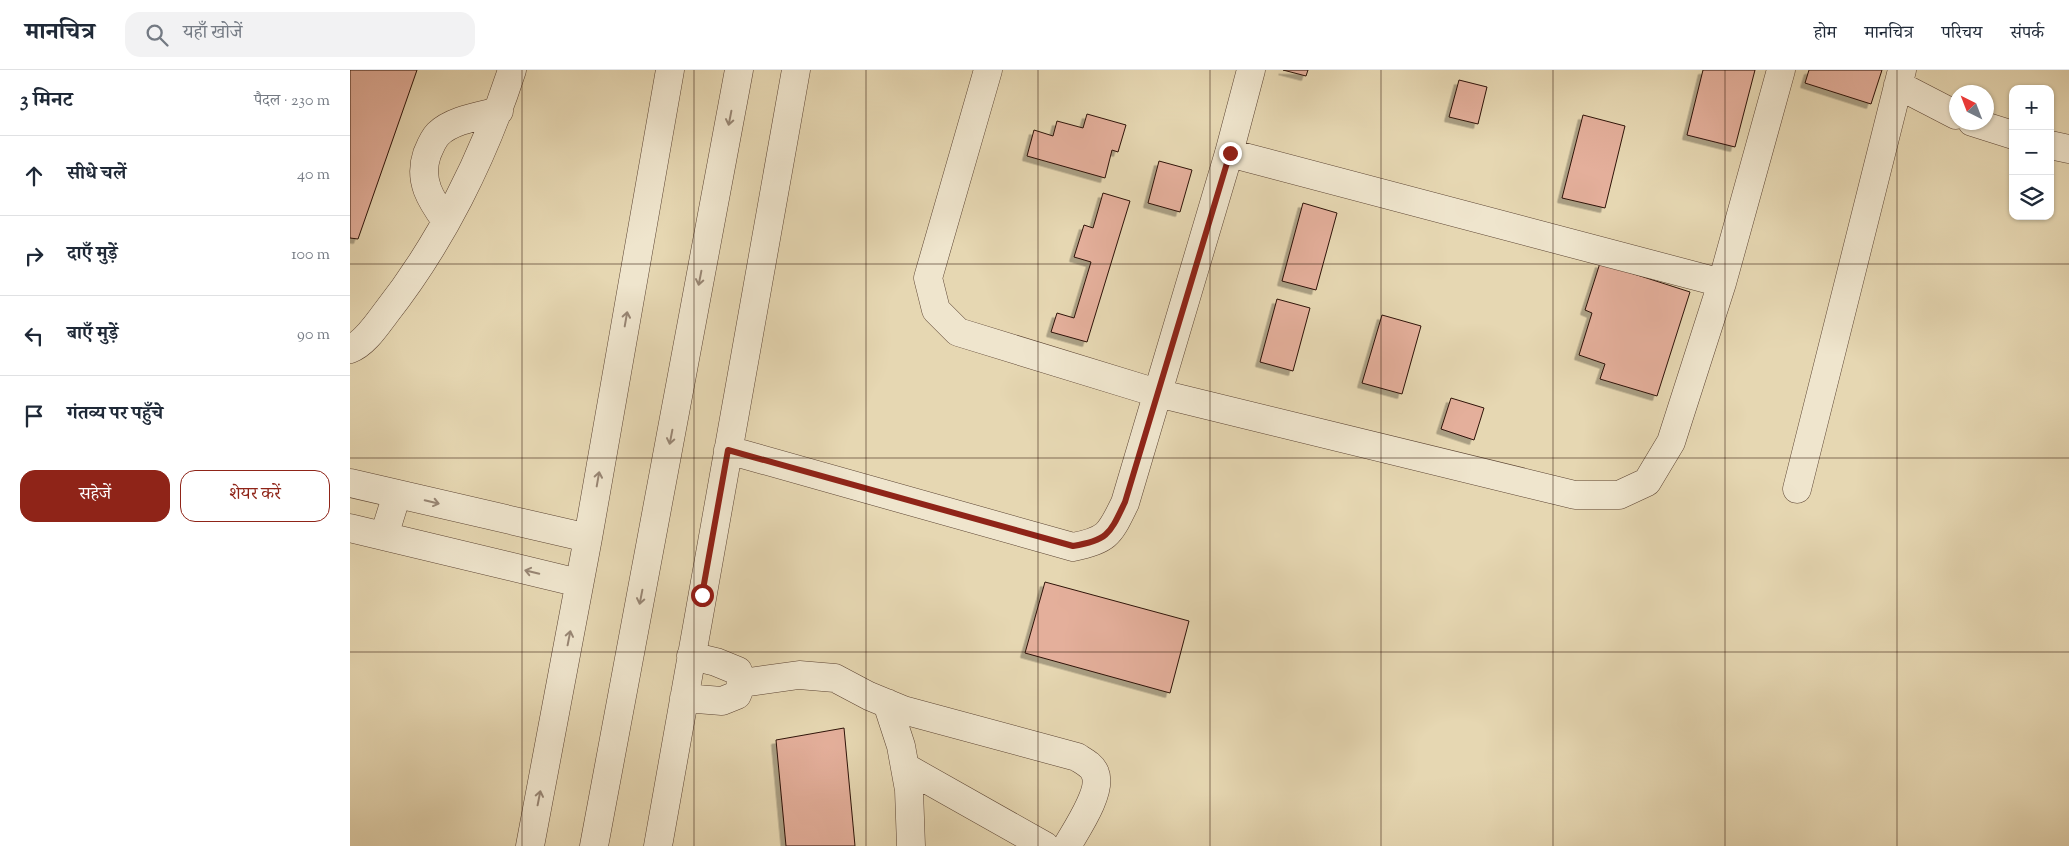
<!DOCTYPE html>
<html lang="hi">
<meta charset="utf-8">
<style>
body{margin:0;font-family:"Sorts Mill Goudy","Noto Serif Devanagari",serif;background:#f2f2f3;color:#1f2937}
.controls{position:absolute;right:15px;top:15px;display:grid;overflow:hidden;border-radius:10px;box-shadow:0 1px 4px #0004}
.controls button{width:45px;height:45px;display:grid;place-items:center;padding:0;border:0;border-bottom:1px solid #e0e1e3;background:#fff;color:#1f2937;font:25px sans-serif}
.compass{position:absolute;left:1599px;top:15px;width:45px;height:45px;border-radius:50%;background:#fff;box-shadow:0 1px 4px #0004;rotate:318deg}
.stop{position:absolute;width:15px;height:15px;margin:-11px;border:4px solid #8f2418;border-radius:50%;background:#fff}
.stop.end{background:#8f2418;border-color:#fff;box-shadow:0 1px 5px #0008}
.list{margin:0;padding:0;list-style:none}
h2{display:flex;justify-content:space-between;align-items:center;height:65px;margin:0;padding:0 20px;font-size:21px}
h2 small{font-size:16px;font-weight:400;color:#747a83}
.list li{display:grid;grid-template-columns:32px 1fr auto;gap:15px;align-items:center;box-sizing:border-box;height:80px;padding:0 20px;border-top:1px solid #e0e1e3}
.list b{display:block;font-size:19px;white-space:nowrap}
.list em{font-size:16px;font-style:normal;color:#747a83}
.actions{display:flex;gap:10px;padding:15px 20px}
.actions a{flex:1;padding:11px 0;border:1px solid #8f2418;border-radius:15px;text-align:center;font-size:18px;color:#8f2418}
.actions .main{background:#8f2418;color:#fff}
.icon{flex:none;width:28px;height:28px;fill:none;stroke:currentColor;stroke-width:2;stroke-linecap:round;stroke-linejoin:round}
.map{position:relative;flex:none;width:1719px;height:776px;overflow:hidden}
header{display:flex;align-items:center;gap:30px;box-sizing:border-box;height:70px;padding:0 25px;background:#fff;border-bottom:1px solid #e0e1e3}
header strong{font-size:24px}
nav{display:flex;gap:28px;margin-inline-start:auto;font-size:18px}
.search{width:350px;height:45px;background:#f2f2f3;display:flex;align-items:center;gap:12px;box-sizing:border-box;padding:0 18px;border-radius:15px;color:#747a83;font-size:19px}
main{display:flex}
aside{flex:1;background:#fff}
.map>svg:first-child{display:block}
.building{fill:#e4af9b;stroke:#2d1208;filter:url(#shadow)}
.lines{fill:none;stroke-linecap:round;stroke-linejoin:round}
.minor-casing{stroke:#5b4332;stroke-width:29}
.minor{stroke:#efe5cd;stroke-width:28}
.oneway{stroke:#988674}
.route{stroke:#8f2418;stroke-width:6}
.grid{fill:none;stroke:#2d1208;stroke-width:1;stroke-opacity:0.55}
</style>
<header>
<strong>मानचित्र</strong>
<div class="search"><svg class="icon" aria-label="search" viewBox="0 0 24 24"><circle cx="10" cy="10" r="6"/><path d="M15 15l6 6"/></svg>यहाँ खोजें</div>
<nav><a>होम</a><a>मानचित्र</a><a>परिचय</a><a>संपर्क</a></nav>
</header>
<main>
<aside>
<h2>3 मिनट<small>पैदल · 230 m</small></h2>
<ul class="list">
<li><svg class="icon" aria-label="ahead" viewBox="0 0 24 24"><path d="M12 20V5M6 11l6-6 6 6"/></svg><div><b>सीधे चलें</b></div><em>40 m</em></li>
<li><svg class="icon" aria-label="right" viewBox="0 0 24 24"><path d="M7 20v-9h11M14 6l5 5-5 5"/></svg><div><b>दाएँ मुड़ें</b></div><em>100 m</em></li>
<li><svg class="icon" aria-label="left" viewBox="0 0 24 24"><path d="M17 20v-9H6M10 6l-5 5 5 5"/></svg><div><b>बाएँ मुड़ें</b></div><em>90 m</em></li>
<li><svg class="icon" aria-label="arrive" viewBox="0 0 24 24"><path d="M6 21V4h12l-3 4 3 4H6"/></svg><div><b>गंतव्य पर पहुँचे</b></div></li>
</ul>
<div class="actions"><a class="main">सहेजें</a><a>शेयर करें</a></div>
</aside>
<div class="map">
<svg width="1719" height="776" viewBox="0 0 1719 776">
<defs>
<filter id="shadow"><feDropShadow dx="-4.5" dy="4.5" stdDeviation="0" flood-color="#0004"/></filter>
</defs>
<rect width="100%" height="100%" fill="#e6d7b2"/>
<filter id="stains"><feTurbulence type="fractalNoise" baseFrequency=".004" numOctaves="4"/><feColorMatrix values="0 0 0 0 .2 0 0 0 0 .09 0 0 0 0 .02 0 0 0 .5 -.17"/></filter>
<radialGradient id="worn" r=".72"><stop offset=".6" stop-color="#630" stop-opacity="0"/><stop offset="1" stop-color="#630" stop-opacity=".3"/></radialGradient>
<path class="building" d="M0 0H67L8 169 0 168Z
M933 0H958L956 6Z
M1353 0H1405L1385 77 1337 65Z
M1459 0H1532L1521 34 1455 13Z
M1109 10 1137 17 1128 54 1099 47Z
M737 44 776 55 768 82 762 80 755 108 677 86 684 60 703 66 707 51 733 58Z
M1233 45 1275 56 1255 138 1212 128Z
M809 91 842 100 830 142 798 133Z
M753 123 780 131 737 272 701 262 707 243 724 248 741 192 724 187 734 155 743 158Z
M953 133 987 143 966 220 932 211Z
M1250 193 1340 222 1307 326 1250 309 1255 294 1229 285 1242 243 1235 240Z
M927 229 960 238 943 301 910 292Z
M1032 245 1071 256 1052 324 1012 313Z
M1101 328 1134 338 1124 370 1091 359Z
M695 512 839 551 820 623 675 583Z
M494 658 505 776H436L426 670Z"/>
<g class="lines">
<g class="minor-casing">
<path id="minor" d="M638 0 578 208 586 240 608 262 807 323 1225 425H1269L1297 412 1321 372 1372 213 1431 0
M1548 15 1606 45
M1622 52 1663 65
M1700 75 1719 79
M879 83 1372 213
M96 151C81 130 68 111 77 84 80 77 83 69 88 64 102 50 130 46 149 41
M0 279C14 274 26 256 35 244 91 173 134 87 162 0
M378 380 723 477C759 470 760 463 775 433L879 83 901 0
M0 413 238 468
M1447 419 1552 0
M0 458 229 513
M34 466 47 424
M392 613 449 605 485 608 519 626 553 640 727 687C733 691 742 695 745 703 753 721 726 760 717 776
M334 628 372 631 387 625 392 613 388 601 366 592 341 586
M537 633 551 676 559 720 561 776
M555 697 695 776
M180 776 238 468 320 0
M244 776 389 0
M308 776 446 0"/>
</g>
<use href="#minor" class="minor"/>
</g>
<defs><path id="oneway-shaft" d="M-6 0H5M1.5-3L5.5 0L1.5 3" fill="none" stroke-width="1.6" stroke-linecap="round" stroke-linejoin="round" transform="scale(1.25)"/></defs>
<g class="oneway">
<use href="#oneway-shaft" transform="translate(380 48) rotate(101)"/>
<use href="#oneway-shaft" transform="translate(350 208) rotate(101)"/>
<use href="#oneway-shaft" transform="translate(276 249) rotate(-80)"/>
<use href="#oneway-shaft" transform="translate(321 367) rotate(101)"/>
<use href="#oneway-shaft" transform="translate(248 409) rotate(-80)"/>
<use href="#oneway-shaft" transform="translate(82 432) rotate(13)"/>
<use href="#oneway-shaft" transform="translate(182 502) rotate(-166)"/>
<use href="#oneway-shaft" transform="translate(291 527) rotate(101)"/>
<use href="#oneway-shaft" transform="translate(219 568) rotate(-79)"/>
<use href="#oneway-shaft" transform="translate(189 728) rotate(-79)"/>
</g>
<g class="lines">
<path class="route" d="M352 525 378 380 723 476C759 470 760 463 775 432L880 83"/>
</g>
<path class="grid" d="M172 0V776M344 0V776M516 0V776M688 0V776M860 0V776M1031 0V776M1203 0V776M1375 0V776M1547 0V776M0 194H1719M0 388H1719M0 582H1719"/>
<rect width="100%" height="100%" filter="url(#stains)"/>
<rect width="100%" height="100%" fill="url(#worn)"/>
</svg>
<div class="controls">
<button>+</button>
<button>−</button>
<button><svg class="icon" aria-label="layers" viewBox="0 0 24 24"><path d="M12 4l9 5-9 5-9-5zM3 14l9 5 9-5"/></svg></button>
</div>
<svg class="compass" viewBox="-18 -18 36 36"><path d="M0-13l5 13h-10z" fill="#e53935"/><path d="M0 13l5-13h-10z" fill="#747a83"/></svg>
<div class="stop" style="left:352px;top:525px"></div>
<div class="stop end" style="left:880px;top:83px"></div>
</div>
</main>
